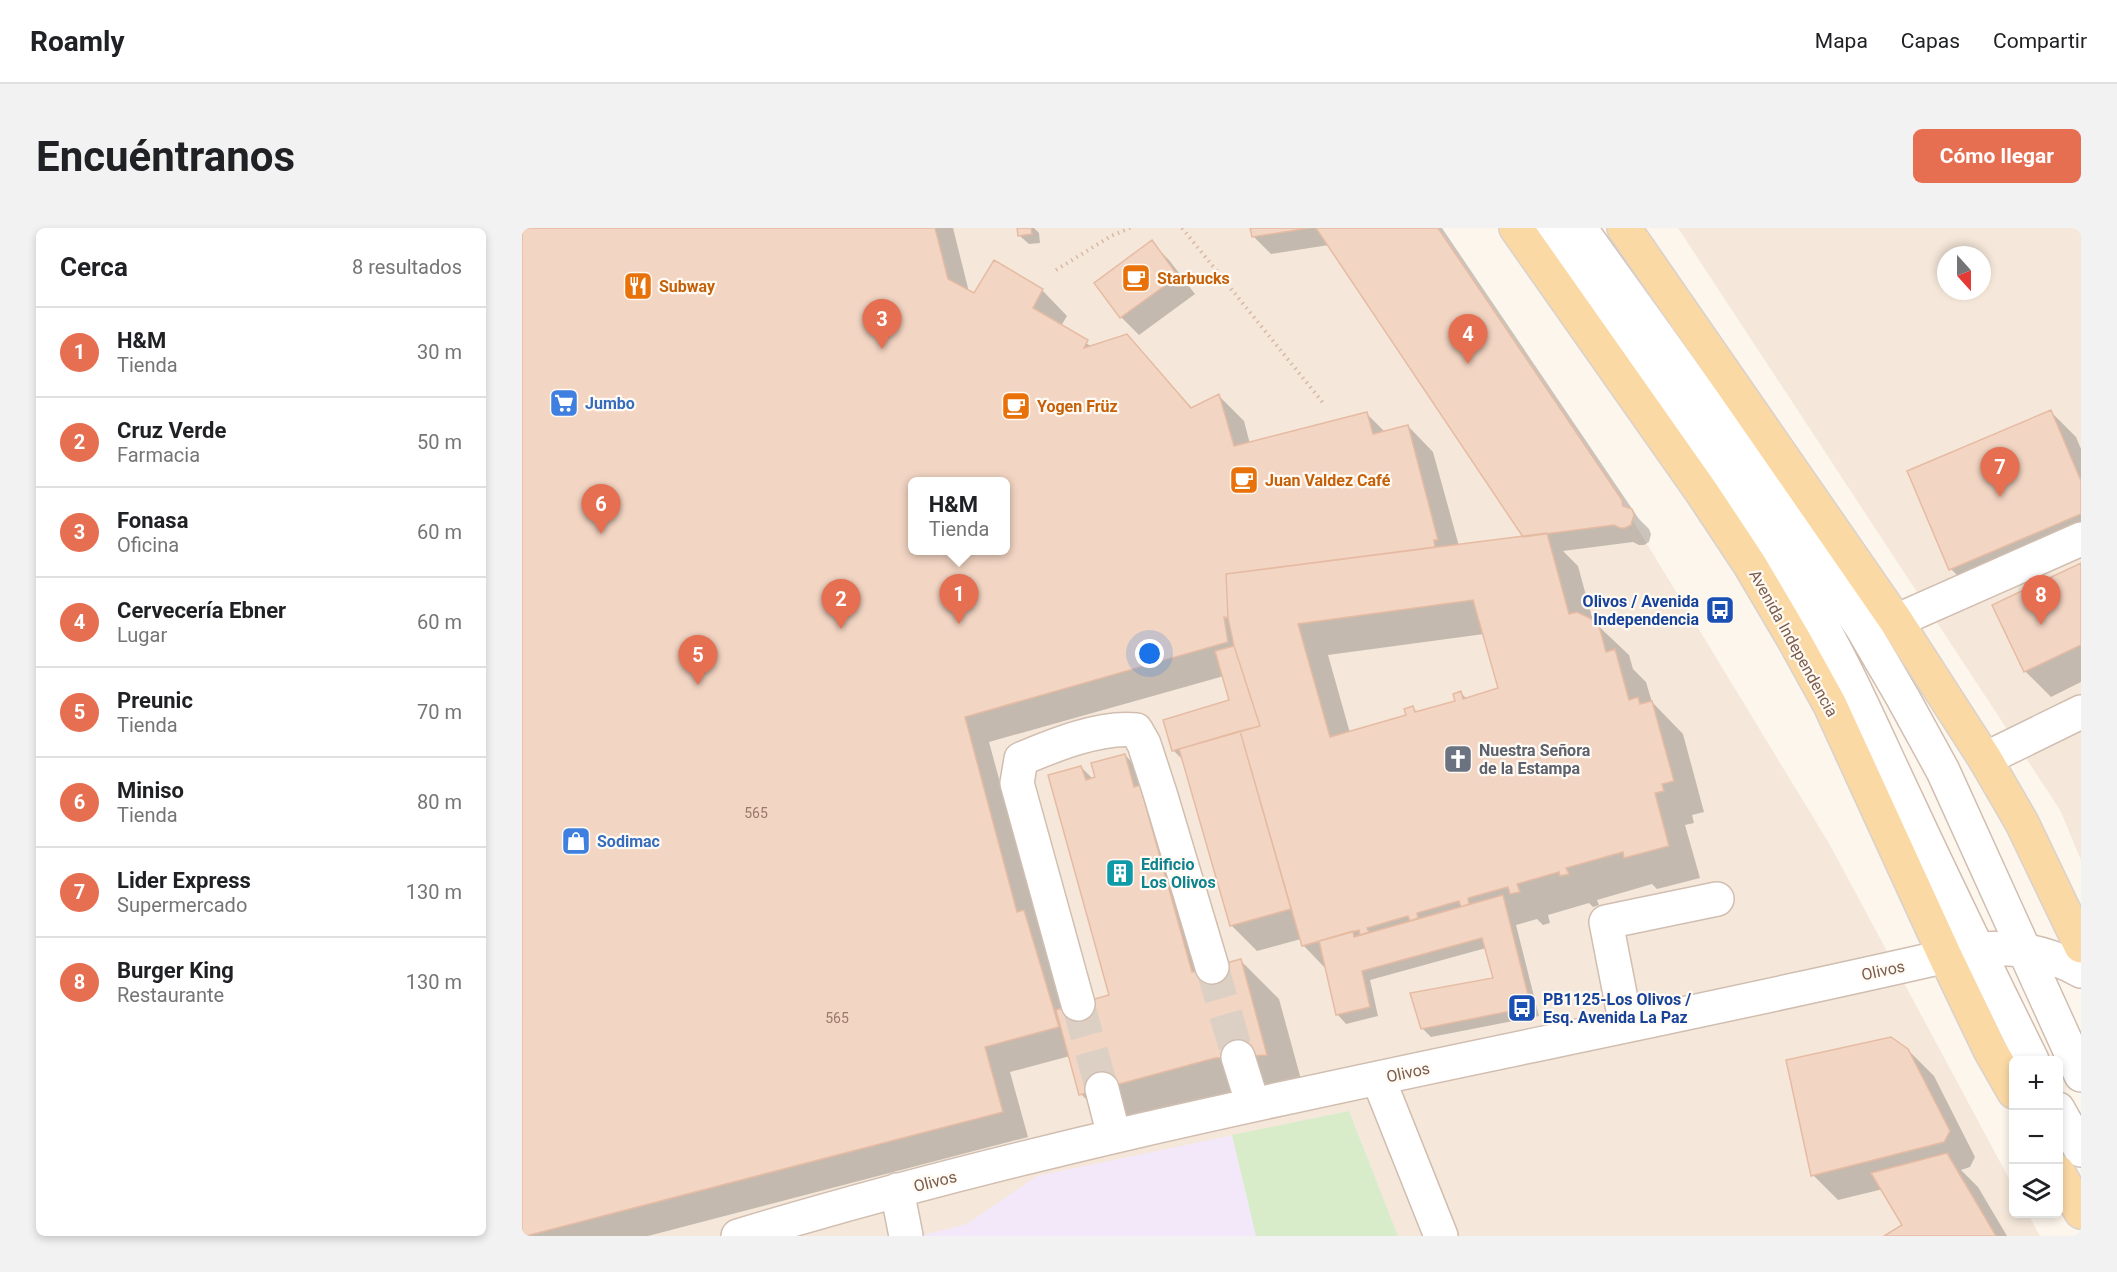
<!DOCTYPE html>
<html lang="es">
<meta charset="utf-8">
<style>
body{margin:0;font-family:Roboto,sans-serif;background:#f2f2f2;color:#202124}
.controls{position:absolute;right:18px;bottom:18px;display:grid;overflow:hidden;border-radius:9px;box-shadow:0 3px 9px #0003}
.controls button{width:54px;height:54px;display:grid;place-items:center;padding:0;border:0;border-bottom:2px solid #e0e0e0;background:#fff;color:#202124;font:30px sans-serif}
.compass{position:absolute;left:1415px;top:18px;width:54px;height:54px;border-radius:50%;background:#fff;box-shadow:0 3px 9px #0003;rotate:159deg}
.you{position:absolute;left:628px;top:426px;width:21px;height:21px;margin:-15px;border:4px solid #fff;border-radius:50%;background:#1a73e8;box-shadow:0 0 0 9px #1a73e833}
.badge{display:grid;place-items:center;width:39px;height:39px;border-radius:50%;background:#e76f51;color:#fff;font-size:20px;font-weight:700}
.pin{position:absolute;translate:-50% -50px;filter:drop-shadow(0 2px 3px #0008)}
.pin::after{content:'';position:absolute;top:32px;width:21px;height:18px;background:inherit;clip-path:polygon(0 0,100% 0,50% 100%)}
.popup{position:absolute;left:386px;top:249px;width:102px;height:78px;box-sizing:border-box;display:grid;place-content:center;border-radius:9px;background:#fff;filter:drop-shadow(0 2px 4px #0005);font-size:20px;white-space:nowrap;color:#757577}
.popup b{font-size:22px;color:#202124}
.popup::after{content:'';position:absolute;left:50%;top:100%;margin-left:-12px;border:12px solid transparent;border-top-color:#fff}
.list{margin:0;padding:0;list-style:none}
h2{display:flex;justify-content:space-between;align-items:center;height:78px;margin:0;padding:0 24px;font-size:26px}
h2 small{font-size:20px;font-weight:400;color:#757577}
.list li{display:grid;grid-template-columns:39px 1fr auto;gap:18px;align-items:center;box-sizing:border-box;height:90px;padding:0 24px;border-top:2px solid #e0e0e0}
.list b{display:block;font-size:22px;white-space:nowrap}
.list p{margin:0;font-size:20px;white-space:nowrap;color:#757577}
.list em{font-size:20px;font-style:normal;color:#757577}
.icon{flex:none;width:33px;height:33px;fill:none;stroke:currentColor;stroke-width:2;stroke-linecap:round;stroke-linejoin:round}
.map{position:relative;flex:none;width:1559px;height:1008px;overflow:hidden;border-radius:9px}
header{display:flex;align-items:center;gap:36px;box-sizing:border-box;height:84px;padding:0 30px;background:#fff;border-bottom:2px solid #e0e0e0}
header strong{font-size:28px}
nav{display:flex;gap:33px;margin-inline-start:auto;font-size:21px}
.intro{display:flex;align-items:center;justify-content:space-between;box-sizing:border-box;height:144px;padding:0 36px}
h1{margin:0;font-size:42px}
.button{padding:15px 27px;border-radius:9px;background:#e76f51;color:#fff;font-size:21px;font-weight:700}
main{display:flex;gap:36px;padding:0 36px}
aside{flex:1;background:#fff;border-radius:9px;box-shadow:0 3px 9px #0003}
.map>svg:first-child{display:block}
.residential{fill:#f5e8da;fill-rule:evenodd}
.education{fill:#f3e8fa}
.green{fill:#d8ecc9}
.shadow{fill:#0003;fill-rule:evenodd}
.building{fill:#f3d5c3;stroke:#e6bba3;stroke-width:1.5;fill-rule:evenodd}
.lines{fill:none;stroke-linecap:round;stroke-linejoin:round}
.minor-tunnel{stroke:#dcd0c4;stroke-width:33;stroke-dasharray:33 16;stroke-linecap:butt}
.minor-casing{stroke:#d1beb0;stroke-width:36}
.major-casing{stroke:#dad1cd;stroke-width:36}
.path{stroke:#d9b8a5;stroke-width:4;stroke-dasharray:1.5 4.5;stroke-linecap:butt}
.minor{stroke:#fff;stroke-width:33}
.major{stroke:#fbd9a5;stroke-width:33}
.labels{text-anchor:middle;stroke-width:4.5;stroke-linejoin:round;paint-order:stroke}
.number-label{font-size:14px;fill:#987a6a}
.food-label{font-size:16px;font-weight:bold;fill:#c56008;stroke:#fffaf3;text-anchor:start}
.shop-label{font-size:16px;font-weight:bold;fill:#366cbe;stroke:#fffaf3;text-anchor:start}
.transit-label{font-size:16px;font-weight:bold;fill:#164399;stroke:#fffaf3;text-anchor:end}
.street-label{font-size:16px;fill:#7a5c4d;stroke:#fffaf3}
.worship-label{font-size:16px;font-weight:bold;fill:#5b616d;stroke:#fffaf3;text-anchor:start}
.culture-label{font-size:16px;font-weight:bold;fill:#0d838f;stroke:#fffaf3;text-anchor:start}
</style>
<header>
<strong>Roamly</strong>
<nav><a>Mapa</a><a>Capas</a><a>Compartir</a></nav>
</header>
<div class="intro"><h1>Encuéntranos</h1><a class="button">Cómo llegar</a></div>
<main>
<aside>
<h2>Cerca<small>8 resultados</small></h2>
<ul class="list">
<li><span class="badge">1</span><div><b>H&amp;M</b><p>Tienda</p></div><em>30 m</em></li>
<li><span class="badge">2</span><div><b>Cruz Verde</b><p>Farmacia</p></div><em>50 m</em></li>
<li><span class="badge">3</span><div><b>Fonasa</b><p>Oficina</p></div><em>60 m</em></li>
<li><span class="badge">4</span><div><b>Cervecería Ebner</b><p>Lugar</p></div><em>60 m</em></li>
<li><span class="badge">5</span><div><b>Preunic</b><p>Tienda</p></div><em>70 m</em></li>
<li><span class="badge">6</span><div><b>Miniso</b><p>Tienda</p></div><em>80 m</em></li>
<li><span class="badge">7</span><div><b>Lider Express</b><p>Supermercado</p></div><em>130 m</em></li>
<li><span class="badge">8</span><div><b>Burger King</b><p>Restaurante</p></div><em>130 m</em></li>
</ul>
</aside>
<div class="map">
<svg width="1559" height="1008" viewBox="0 0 1559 1008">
<rect width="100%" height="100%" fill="#fdf6ec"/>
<path class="residential" d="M0 0H916L1100 272 1101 278 1110 281 1111 293 1308 617 1491 958 1492 986H1506L1518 1008H0ZM390 254H484V322H390Z
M1156 0H1559V632L1538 582ZM1424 27H1460V63H1424Z"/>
<path class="education" d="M827 883 876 1008H397L445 996 515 948Z"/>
<path class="green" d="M827 883 876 1008H734L710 907Z"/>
<path class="shadow" d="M0 0H431L447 64 453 67 520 62 545 88 539 98 570 119 604 108 671 181 697 168 722 193 728 216 845 186 863 204 886 198 911 224 937 318 1003 309 807 17 749 26 731 8 730 0H920L1117 291 1127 301 1129 306 1127 314 1122 317H1117L1111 314 1041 323 1056 338 1071 393 1107 427 1111 441 1124 454 1130 474 1161 506 1182 584 1170 587 1172 595 1163 597 1178 650 1135 661 1130 656 1075 672 1077 677 1071 679 1067 675 1026 687 1028 695 1021 697 1015 691 994 697 1017 788 909 809 900 800 973 751 964 720 848 752 856 788 824 796 816 787 805 742 781 717 779 711 735 723 709 697 662 533 651 522 709 473 702 448 467 514 517 698 527 709 548 779 589 768 559 539 571 551 603 527 642 567 696 739 718 732 757 771 783 866 598 905 559 866 548 828 488 844 506 909 126 1008H0ZM390 254H484V322H390ZM962 406 978 461 945 471 939 465 935 474 896 485 891 480 886 488 828 505 806 427Z
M497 0H512L517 5 518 15 507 16 498 8Z
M629 14 647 32 673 66 617 107 599 89Z
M1529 184 1554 209 1559 221V322L1454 366 1429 341Z
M1559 337V454L1529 469 1503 443Z
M1386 822 1412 848 1453 929 1448 939 1439 942 1456 959 1485 1008H1365L1382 998 1361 961 1316 972 1291 947Z"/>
<path class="building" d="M0 0H413L426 51 452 65 472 32 521 61 511 80 566 112 562 120 605 106 669 180 697 166 712 218 845 184 851 206 886 197 916 312H912L913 319 704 346 706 390 702 389 706 414 443 489 495 684 502 682 537 799 463 819 481 884 4 1008H0ZM390 254H484V322H390Z
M495 0H509L510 6 496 8Z
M728 0H787L730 9Z
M794 0H916L1100 272 1101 278 1110 281 1112 287 1109 297 1103 300H1098L1092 297 1001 309Z
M630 12 656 48 598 90 572 55Z
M1529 182 1559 253V286L1427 342 1385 243Z
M1025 305 1047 386 1055 384 1076 394 1084 424 1093 421 1107 472 1116 469 1118 476 1130 473 1152 553 1140 556 1142 563 1133 565 1147 618 1102 630 1101 624 1044 640 1047 646 1038 648 1037 644 995 656 998 664 988 666 986 659 946 670 947 676 939 679 937 673 895 685 896 690 888 693 886 688 845 700 847 704 838 707 837 702 780 718 718 503 738 498 712 418 706 390 704 346ZM951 372 976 460 941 471 939 463 931 466 933 473 893 484 891 478 882 481 884 487 808 509 776 396Z
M1559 335V417L1502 444 1470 377Z
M712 418 738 498 650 523 641 492 707 472 693 423Z
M718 503 769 681 708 698 657 521Z
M603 526 612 559 618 557 670 744 719 731 745 827 693 830 557 867 534 782 587 767 526 547 559 538 564 552 573 549 569 535Z
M981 667 1009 779 899 801 888 765 971 750 960 710 840 743 848 779 814 787 797 713 831 703 832 709Z
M1369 809 1386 821 1428 903 1422 914 1289 948 1264 832Z
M1425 925 1474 1008H1362L1380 997 1349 945Z"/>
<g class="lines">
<path class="minor-tunnel" d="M690 739 716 829
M556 776 580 861"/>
<g class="minor-casing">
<path id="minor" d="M1028 0C1117 122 1210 244 1287 375 1325 439 1354 508 1386 575 1426 661 1468 747 1510 832
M1058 0 1285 317 1339 398 1381 470 1421 543 1559 847
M1374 393 1559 311
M1463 531 1559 484
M556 776 495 555 499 531C532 517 579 498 614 502L622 516 638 565 690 739
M1104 797 1084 694 1195 671
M716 829 731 877
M856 850 919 1008
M580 861 592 908
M1536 881 1559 922
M375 962 384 1008
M216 1008C622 885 1042 818 1455 721 1495 719 1523 723 1559 743"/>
</g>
<g class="major-casing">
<path id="major" d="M994 0 1181 266 1228 337 1271 410 1308 477 1423 728 1468 822 1492 864
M1102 0 1374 393 1463 531 1500 595 1559 718
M1536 944 1559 984"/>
</g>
<path class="path" d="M660 0 802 176
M534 42 589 8 608 0"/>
<use href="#minor" class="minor"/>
<use href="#major" class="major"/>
</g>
<defs>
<g id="cafe-square" transform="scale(1.5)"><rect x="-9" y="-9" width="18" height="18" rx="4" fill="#e8710a" stroke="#fffaf3"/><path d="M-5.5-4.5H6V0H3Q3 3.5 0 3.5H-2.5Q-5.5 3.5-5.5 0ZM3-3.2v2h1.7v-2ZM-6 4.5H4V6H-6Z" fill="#fff"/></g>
<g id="restaurant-square" transform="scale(1.5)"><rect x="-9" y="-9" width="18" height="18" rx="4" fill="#e8710a" stroke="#fffaf3"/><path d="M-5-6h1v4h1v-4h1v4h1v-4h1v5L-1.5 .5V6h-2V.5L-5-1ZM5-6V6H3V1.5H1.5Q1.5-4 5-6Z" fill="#fff"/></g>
<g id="supermarket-square" transform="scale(1.5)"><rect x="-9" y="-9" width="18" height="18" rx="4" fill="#3f7fe0" stroke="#fffaf3"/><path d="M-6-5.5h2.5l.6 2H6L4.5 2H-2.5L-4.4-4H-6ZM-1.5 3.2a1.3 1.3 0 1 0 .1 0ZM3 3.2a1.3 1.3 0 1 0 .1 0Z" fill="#fff"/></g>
<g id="bus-square" transform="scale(1.5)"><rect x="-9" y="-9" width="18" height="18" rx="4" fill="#1a4fb4" stroke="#fffaf3"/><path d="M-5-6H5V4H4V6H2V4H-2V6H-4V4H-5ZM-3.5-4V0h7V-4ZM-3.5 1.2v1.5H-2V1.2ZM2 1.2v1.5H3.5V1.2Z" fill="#fff"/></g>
<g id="church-square" transform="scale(1.5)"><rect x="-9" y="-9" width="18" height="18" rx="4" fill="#6b7280" stroke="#fffaf3"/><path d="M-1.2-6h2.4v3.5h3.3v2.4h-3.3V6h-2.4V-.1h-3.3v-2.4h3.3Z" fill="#fff"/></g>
<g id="shop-square" transform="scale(1.5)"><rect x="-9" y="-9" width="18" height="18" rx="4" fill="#3f7fe0" stroke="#fffaf3"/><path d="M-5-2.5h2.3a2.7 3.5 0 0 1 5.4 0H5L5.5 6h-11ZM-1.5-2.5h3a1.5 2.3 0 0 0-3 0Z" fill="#fff"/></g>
<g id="building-square" transform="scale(1.5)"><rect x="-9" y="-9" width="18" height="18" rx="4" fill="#0f9aa8" stroke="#fffaf3"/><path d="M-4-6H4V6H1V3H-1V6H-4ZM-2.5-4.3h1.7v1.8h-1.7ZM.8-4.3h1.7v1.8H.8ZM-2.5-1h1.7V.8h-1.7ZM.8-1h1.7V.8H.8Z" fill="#fff"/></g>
</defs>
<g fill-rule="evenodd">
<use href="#cafe-square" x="614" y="50"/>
<use href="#restaurant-square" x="116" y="58"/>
<use href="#supermarket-square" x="42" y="175"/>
<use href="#cafe-square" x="494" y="178"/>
<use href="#cafe-square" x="722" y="252"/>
<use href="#bus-square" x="1198" y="382"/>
<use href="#church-square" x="936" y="531"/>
<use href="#shop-square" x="54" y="613"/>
<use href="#building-square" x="598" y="645"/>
<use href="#bus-square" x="1000" y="780"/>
</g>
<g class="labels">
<g class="number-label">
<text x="234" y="590">565</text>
<text x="315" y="795">565</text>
</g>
<g class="food-label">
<text x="635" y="56">Starbucks</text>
<text x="137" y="64">Subway</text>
<text x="515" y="184">Yogen Früz</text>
<text x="743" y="258">Juan Valdez Café</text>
</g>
<g class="shop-label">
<text x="63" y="181">Jumbo</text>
<text x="75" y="619">Sodimac</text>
</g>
<g class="transit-label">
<text x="1177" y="379">Olivos / Avenida<tspan x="1177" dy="18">Independencia</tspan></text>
<text x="1021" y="777" text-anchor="start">PB1125-Los Olivos /<tspan x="1021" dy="18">Esq. Avenida La Paz</tspan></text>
</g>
<g class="street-label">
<text transform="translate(1272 415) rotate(61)" y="6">Avenida Independencia</text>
<text transform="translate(1361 742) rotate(-12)" y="6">Olivos</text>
<text transform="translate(886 844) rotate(-12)" y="6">Olivos</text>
<text transform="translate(413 953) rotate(-14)" y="6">Olivos</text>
</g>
<g class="worship-label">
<text x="957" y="528">Nuestra Señora<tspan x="957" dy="18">de la Estampa</tspan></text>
</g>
<g class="culture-label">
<text x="619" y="642">Edificio<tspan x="619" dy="18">Los Olivos</tspan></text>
</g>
</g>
</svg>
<div class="controls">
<button>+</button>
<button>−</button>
<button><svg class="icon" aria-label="layers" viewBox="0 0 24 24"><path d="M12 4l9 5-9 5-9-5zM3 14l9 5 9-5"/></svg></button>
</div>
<svg class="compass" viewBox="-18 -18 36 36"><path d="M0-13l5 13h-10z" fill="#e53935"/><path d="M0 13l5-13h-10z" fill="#757577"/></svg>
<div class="you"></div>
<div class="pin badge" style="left:437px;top:396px">1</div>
<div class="popup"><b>H&amp;M</b>Tienda</div>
<div class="pin badge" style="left:319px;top:401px">2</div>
<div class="pin badge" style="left:360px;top:121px">3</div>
<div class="pin badge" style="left:946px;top:136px">4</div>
<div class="pin badge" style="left:176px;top:457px">5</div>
<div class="pin badge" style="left:79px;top:306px">6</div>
<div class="pin badge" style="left:1478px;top:269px">7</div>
<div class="pin badge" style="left:1519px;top:397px">8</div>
</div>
</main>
